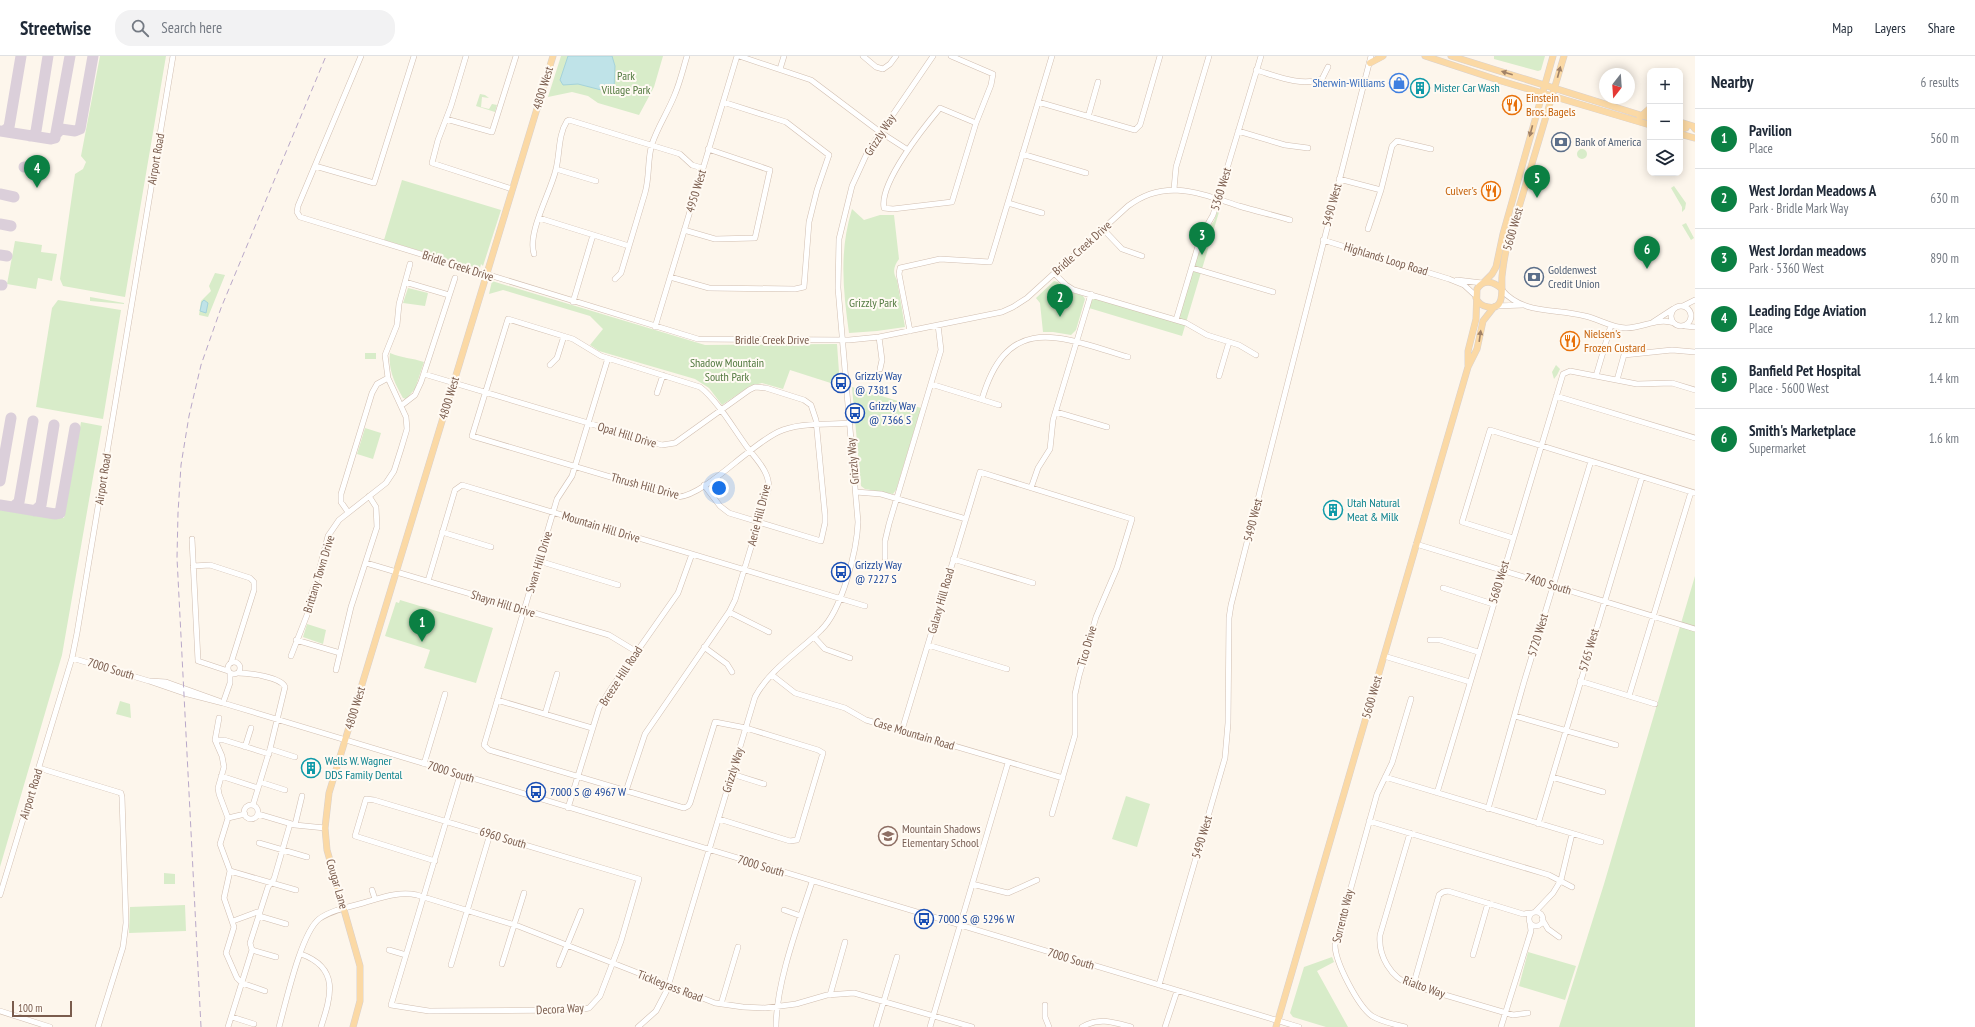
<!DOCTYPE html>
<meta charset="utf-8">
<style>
body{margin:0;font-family:"PT Sans Narrow",sans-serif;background:#f2f2f3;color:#1f2937}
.controls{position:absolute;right:12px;top:12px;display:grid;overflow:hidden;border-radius:8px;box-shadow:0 2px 10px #0003}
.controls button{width:36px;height:36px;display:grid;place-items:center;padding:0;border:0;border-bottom:1px solid #e0e1e3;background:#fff;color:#1f2937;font:20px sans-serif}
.compass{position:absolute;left:1599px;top:12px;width:36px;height:36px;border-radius:50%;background:#fff;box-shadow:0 2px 10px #0003;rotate:197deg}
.scale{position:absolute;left:12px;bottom:10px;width:60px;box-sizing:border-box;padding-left:4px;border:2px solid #7a5c4d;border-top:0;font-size:11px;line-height:14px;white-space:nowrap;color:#7a5c4d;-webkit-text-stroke:3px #fffaf3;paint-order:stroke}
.you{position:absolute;left:719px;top:432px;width:14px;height:14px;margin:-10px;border:3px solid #fff;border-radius:50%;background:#1a73e8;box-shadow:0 0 0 6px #1a73e833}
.badge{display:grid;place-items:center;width:26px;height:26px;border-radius:50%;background:#0b8043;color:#fff;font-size:13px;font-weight:700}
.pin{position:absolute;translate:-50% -33px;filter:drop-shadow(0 1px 2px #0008)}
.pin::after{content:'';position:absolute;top:21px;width:14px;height:12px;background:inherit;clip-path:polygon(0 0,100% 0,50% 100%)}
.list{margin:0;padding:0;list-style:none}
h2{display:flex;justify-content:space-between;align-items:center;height:52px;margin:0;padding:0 16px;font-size:17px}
h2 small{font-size:13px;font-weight:400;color:#747a83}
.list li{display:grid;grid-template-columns:26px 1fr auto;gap:12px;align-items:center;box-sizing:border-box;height:60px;padding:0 16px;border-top:1px solid #e0e1e3}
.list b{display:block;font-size:15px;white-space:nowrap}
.list p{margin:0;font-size:13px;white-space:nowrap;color:#747a83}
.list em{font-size:13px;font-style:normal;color:#747a83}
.icon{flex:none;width:22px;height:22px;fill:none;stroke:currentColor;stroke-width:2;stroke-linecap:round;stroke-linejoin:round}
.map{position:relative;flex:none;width:1695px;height:971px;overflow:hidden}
header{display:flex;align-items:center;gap:24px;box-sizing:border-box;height:56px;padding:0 20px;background:#fff;border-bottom:1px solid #e0e1e3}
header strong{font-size:19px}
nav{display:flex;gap:22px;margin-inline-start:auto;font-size:14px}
.search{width:280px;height:36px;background:#f2f2f3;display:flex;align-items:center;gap:10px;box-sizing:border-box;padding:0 14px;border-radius:16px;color:#747a83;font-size:15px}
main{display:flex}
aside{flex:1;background:#fff}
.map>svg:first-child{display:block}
.green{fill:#d8ecc9}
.water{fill:#bfe3e8;stroke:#a5d3da}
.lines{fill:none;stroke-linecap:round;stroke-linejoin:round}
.taxiway{stroke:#dbcfda;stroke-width:11}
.minor-casing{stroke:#d1beb0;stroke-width:6}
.major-casing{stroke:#dad1cd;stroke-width:7}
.minor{stroke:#fff;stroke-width:5}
.major{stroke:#fbd9a5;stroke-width:6}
.rail{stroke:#b9a8c9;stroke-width:1;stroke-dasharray:6 4;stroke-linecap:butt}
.oneway{fill:#a18267}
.labels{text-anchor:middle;stroke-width:4;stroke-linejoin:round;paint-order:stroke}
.park-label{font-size:12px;fill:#537a41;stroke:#fffaf3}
.shop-label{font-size:12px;fill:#366cbe;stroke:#fffaf3;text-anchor:end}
.street-label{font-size:12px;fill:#7a5c4d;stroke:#fffaf3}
.culture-label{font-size:12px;fill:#0d838f;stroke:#fffaf3;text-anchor:start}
.food-label{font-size:12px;fill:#c56008;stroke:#fffaf3;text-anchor:start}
.service-label{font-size:12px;fill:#4e5e75;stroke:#fffaf3;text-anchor:start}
.transit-label{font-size:12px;fill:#164399;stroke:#fffaf3;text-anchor:start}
.education-label{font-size:12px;fill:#785e54;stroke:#fffaf3;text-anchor:start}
</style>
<header>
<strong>Streetwise</strong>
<div class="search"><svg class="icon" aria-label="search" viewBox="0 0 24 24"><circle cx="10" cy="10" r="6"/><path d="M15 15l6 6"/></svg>Search here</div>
<nav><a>Map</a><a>Layers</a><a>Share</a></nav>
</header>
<main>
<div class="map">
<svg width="1695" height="971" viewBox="0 0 1695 971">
<rect width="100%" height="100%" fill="#fdf6ec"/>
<path class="green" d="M100 0H166L125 241 63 230 60 223 75 118 83 113 86 106 81 100Z
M561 0H663L654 31 639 59 598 47 588 40 572 36 548 41Z
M1494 0H1545L1541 14 1538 15 1494 3Z
M480 38 485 39 489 42 482 41 481 51 489 53 492 48 497 49 495 56 476 50Z
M1577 98a5 5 0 1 1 10 0a5 5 0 1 1-10 0Z
M402 124 501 154 483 210 481 208 480 212H477L384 184Z
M1674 130 1686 147 1685 153 1682 156V151L1671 132Z
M852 153 864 164 880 159H894L899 203C894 210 892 216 897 224L905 271 877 275 849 277C843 234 839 195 852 153Z
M1217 156H1219L1182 280 1089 252 1092 244 1096 242 1168 264 1179 260 1205 177 1214 165Z
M1686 167 1694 182 1691 184 1682 169Z
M15 185 42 189 41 196 57 198 52 225 38 222 36 233 7 228Z
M215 217 225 219 208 261 199 259 201 245 211 235 209 230Z
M492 225 705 289 837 288 840 330 790 314 783 333 762 327 750 330 722 349 709 332 695 323 599 295 590 289 603 273 590 260 503 234 489 238Z
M1054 225 1058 226 1065 234 1083 240 1085 243 1076 274 1071 279 1053 276H1043L1040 247 1036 242Z
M408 232 428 237 425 250 403 247Z
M90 241 124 247V248L90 245Z
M58 244 121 254 103 363 36 351 52 252Z
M365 297H376V303H365Z
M390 297C402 302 412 302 424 306L415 333 406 343 403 342C395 328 388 314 390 297Z
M1556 309 1560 313 1557 319 1554 323 1552 316Z
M852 331 921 352 896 434 893 438 865 433 861 430Z
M81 366 102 370 62 599 0 811V452L64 462Z
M365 372 381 377 373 403 357 398Z
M1695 520V971H1559L1604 828Z
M400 544 493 572 476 627 424 612 430 594 385 580 396 546 399 547Z
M307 568 326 574 323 588 303 581Z
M120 645 130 648 131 662 116 658Z
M1126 740 1150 748 1137 791 1112 783Z
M164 817 175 818V828H164Z
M185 849 186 875 129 877 130 851Z
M1528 896 1576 910 1565 944 1519 930Z
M1332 901 1334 906 1317 915 1348 971H1326L1293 961 1290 957 1304 911Z"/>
<path class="water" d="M568 0H612L615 10 614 32 609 36 578 28 563 29 560 24Z
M204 244 208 247 206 257 200 255 202 246Z"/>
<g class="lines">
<path class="taxiway" d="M0 75 51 83 55 82 70 0
M4 75 9 71 21 0
M57 77 61 73 75 75 80 73 93 0
M30 80 34 79 36 75 48 0
M24 111H44
M0 138 14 141
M0 168 11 170
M0 199 7 200
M0 229H2
M0 425 11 362
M0 449 55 458 60 457 75 372
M13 451 19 446 33 365
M35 455 41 449 54 369"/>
<g class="minor-casing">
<path id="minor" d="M361 0 298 150 297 156 300 161 698 283 849 284 879 281 1002 256 1013 251 1027 242 1128 150C1165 122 1199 137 1239 150 1256 155 1273 159 1290 164
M466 0 451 50 438 84 432 107 512 133
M739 0 811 24 880 76 908 94
M863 0 876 11 883 13 890 8 896 0
M951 0 993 18 991 29 976 67 952 146 893 153 884 152C879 127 924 71 940 52L976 67
M780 13 784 0
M1256 14C1276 20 1301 31 1322 23L1328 11
M1038 46 1135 74 1140 69 1160 0
M1088 61 1098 26
M446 63 492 76 516 0
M1238 75 1285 89 1308 92
M1022 98 1086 117
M315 110 374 127 414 0
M556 113 596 125
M1339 123 1381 134
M1174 133 1176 111 1209 0
M1008 147 1042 157
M539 162 629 190
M1103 173 1122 193 1142 200
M1368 173 1381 134 1392 90 1397 85 1431 93
M684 174 715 183 755 182 770 114 708 93
M1323 184 1449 223 1464 229 1476 240
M534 198C527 176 551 136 556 113 560 97 558 79 567 65L569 64 680 98 692 109 702 112
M1192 212 1273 236
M1054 217 1066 229 1074 234 1186 267 1207 279 1239 289 1256 299
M670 221 709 232 795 233 804 231 809 166 817 134 829 99 786 66 723 46
M615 223 621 217 645 137C650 120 647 104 652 88 658 70 668 56 675 38 680 26 683 13 687 0
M1457 224 1482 227
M405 226 449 239
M1502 234C1523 259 1557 252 1585 260 1599 263 1612 272 1626 272 1643 272 1658 261 1674 267
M573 246 593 179
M1671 260a10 10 0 1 1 20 0a10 10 0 1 1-20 0Z
M1496 250 1523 249
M1683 250 1695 244
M1176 264 1201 180 1213 159 1261 0
M1653 266 1673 253
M1685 270 1695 271
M655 271 737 0
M910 275 899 218 900 212 940 203 990 206 1052 0
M879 281 882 304 880 313
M608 302 572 420 557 443 484 689 489 694 684 752 688 750 690 747 715 666 746 672 818 694 823 697 797 784 790 785 719 763
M550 309 557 302 564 280
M424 318 662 389 675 387 749 334 755 331 766 332 804 344 811 349 816 364 825 459V467L821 485 729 457 720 450 704 429
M1219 320 1229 286
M1596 320 1611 269
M1617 324 1624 299 1672 294 1695 296
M931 328 999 349
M657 337 663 319
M1556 340 1695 382
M982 343C1008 255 1061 281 1128 301
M402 349 415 339 421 326 455 222
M1056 356 1107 371
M1031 432 1038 412 1050 393 1053 364 1091 238
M856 436 881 438 966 463
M348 456 341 446V438L372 337 377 328 388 322
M442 476 491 491
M1513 482 1462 466 1490 374 1695 437
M192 483 198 605 228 615
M1416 488 1695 573
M885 502V485L889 468 941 294 938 269
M953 503 1033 527
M539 505 618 529
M366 507 609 579 637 596
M193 510 210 509 250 522 254 526V534L231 607
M428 525 455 434 462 429 865 550
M1443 532 1493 548
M729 556 769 576
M814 581 825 593 850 602
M296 584 340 597
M1430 584H1440L1478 596
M928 589 1007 613
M704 591 727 608 732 616
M291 600 307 559 311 539 317 523 328 480 339 464 386 427 394 415 401 393 407 373 406 361 388 322 385 299 397 269 399 248 410 208
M1384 600 1470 626
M72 602 149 625 184 637 223 647 1299 971
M228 612a6 6 0 1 1 12 0a6 6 0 1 1-12 0Z
M336 614 351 551 377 471 376 451 369 440
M238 617C249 617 281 621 285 631L270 693 253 749
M772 619 795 637 845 652 866 664 1063 722
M150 625 166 626 219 645
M1580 625 1655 648
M1629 640 1691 436
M497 644 592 672
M223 647 230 627V617
M545 658 557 618
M1515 660 1616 689
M219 662 215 684 222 700 224 711 218 732 219 738 228 762 220 788 230 815 224 842 234 871 226 897 237 922 242 927 265 935
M902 674 980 416 1132 463 1117 512 1096 561 1079 620 1075 638V679L1052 758
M215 684H224L269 698
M245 691 251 672
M270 693 295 701
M424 708 445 638
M39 712 121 737 122 741 126 867 123 891 98 971
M732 718 764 728
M221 720 258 732
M1385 721 1601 786
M1552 721 1603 736
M260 726 285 734
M626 735 645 678 729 556 735 544 768 435C772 418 756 403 747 391 733 372 718 345 700 331L601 300 573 283 508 263 472 380 678 441C698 440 730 410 746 398 756 390 766 382 778 376 798 366 827 369 850 367
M1437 737 1563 318 1570 315 1637 328 1672 327 1695 334
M244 756a7 7 0 1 1 14 0a7 7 0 1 1-14 0Z
M568 752 599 652 610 634 678 537 692 498
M1488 753 1524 626 1591 405
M258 758 295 769 325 772
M228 762 245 758
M1369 765 1549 819 1572 831
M1538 768 1642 421
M295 769 302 740
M1410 777 1380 879C1378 900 1391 922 1411 929L1513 959 1528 957
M259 787 307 801
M435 805 355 780 366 743 374 744C463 770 551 797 639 823L621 885 600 940 589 952 579 954 429 955 391 949C414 872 437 796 460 719
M230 815 296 834
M972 828 1008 837 1037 824
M372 834 375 843
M0 839 72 602 77 577 173 0
M784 854 801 860
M1535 856 1553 837 1561 824 1572 778
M1529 863a7 7 0 1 1 14 0a7 7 0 1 1-14 0Z
M259 860 286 868
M1542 863 1548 873 1559 881
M233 865 260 855
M252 894 276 901
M389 894 406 899
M301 898C340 912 331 940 321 971
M1473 899 1488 847
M502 908 524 837
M451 909 490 778
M559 909 581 855
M1159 929 1225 702 1228 667 1229 562 1231 549 1371 0
M1413 930 1439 839 1443 836 1448 835 1523 858 1532 857
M830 939 845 886
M721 948 738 891
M1045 949V961L1049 971
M0 955 50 971
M232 961 254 968
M228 971 252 894 250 887 268 831 274 823 290 768
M279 971C286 946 301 877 319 863 331 854 349 851 363 847 381 842 398 835 417 839L518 870 715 947 743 951 765 952 796 948 827 939 854 937 972 971
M638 971 656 955 667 934 755 641C769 614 800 595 821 574 842 554 857 494 858 466L838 232 839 183 852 130 868 95 933 0
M776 971C776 927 798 869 812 826
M876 971 897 901
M930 971 1008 707
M1082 971C1099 961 1113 966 1131 971
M1165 971 1177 935
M1405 971C1394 968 1382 966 1372 960 1358 950 1335 906 1335 889L1377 738 1392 707 1411 643
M1501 971 1531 875 1530 867"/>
</g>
<g class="major-casing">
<path id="major" d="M1425 0 1498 24 1650 69
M1451 0 1650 62
M1370 7 1383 0
M1640 61 1649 53
M1680 66 1693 70 1695 73
M1680 73 1686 72
M1680 78 1695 82
M1483 227 1492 218 1496 211 1503 178 1553 0
M1476 242C1478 247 1482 250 1488 251 1506 255 1501 231 1502 220 1503 212 1504 203 1506 195L1564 0
M1468 309V295L1476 263 1477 233C1484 222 1494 226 1502 233
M353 971 360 945V910L327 794 325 772 329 737 553 0
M1276 971 1468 311 1477 293 1483 265 1494 251"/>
</g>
<use href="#minor" class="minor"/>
<use href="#major" class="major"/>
<path class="rail" d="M201 971 177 502 178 457 181 409 189 360 201 309 221 252 326 0"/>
</g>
<defs><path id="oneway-solid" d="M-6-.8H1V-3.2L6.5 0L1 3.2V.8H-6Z"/></defs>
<g class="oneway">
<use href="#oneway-solid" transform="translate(1559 16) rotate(-75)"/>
<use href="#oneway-solid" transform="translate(1507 17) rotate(-163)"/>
<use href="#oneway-solid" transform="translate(1531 75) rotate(105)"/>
<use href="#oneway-solid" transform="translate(1480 280) rotate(-82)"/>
</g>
<defs>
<g id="shop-ring" transform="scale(1)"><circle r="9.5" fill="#fffaf3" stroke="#3f7fe0" stroke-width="1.5"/><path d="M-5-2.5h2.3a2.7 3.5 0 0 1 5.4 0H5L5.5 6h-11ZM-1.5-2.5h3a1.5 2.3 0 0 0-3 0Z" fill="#3f7fe0"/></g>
<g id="building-ring" transform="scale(1)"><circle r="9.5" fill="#fffaf3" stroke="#0f9aa8" stroke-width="1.5"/><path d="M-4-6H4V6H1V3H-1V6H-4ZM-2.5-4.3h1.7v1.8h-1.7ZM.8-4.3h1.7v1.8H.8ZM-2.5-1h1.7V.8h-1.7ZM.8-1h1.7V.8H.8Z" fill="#0f9aa8"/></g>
<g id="restaurant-ring" transform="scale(1)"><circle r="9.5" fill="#fffaf3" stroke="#e8710a" stroke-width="1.5"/><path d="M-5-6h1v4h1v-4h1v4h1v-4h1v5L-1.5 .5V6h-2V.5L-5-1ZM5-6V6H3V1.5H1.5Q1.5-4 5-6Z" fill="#e8710a"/></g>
<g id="bank-ring" transform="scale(1)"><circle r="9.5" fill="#fffaf3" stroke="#5c6f8a" stroke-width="1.5"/><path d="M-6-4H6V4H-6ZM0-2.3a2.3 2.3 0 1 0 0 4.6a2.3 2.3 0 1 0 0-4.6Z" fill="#5c6f8a"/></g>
<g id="bus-ring" transform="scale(1)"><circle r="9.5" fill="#fffaf3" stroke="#1a4fb4" stroke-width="1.5"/><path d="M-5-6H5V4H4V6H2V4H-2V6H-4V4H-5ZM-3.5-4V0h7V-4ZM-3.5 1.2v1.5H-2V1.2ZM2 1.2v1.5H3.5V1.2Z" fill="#1a4fb4"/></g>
<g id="school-ring" transform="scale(1)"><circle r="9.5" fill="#fffaf3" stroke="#8d6e63" stroke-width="1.5"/><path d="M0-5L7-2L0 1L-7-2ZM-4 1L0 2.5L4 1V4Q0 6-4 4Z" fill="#8d6e63"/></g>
</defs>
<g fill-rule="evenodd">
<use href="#shop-ring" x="1399" y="27"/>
<use href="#building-ring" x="1420" y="32"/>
<use href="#restaurant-ring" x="1512" y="49"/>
<use href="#bank-ring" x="1561" y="86"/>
<use href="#restaurant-ring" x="1491" y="135"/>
<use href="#bank-ring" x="1534" y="221"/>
<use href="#restaurant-ring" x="1570" y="285"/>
<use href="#bus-ring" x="841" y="327"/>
<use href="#bus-ring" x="855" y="357"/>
<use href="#building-ring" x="1333" y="454"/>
<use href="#bus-ring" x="841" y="516"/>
<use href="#building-ring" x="311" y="712"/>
<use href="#bus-ring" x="536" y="736"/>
<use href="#school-ring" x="888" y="780"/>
<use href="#bus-ring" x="924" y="863"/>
</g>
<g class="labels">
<g class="park-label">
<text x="626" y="24">Park<tspan x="626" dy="14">Village Park</tspan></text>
<text x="873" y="251">Grizzly Park</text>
<text x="727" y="311">Shadow Mountain<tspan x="727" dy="14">South Park</tspan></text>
</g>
<g class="shop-label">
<text x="1385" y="31">Sherwin-Williams</text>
</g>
<g class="street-label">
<text transform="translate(543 32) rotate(-73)" y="4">4800 West</text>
<text transform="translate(880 79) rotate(-57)" y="4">Grizzly Way</text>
<text transform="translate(156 103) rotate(-80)" y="4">Airport Road</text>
<text transform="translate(1221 133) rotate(-73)" y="4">5360 West</text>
<text transform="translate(696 135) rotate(-73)" y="4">4950 West</text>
<text transform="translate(1332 149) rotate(-75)" y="4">5490 West</text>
<text transform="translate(1513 173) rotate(-74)" y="4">5600 West</text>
<text transform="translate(1082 192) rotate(-42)" y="4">Bridle Creek Drive</text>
<text transform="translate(1386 203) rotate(17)" y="4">Highlands Loop Road</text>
<text transform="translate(458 210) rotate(18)" y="4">Bridle Creek Drive</text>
<text x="772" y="288">Bridle Creek Drive</text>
<text transform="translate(449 342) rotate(-73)" y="4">4800 West</text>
<text transform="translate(627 379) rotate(17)" y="4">Opal Hill Drive</text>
<text transform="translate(853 405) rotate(-95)" y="4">Grizzly Way</text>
<text transform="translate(103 423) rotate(-81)" y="4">Airport Road</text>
<text transform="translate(645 430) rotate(15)" y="4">Thrush Hill Drive</text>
<text transform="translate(759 459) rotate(-76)" y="4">Aerie Hill Drive</text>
<text transform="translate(1253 464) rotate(-76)" y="4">5490 West</text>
<text transform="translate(601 471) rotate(17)" y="4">Mountain Hill Drive</text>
<text transform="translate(539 506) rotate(-73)" y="4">Swan Hill Drive</text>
<text transform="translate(319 518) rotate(-73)" y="4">Brittany Town Drive</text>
<text transform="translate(1499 526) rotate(-73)" y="4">5680 West</text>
<text transform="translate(1548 528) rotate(17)" y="4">7400 South</text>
<text transform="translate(941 545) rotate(-74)" y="4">Galaxy Hill Road</text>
<text transform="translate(503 548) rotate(17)" y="4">Shayn Hill Drive</text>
<text transform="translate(1538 579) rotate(-73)" y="4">5720 West</text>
<text transform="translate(1087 590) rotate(-74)" y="4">Tico Drive</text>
<text transform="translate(1589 594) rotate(-74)" y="4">5765 West</text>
<text transform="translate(111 613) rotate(17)" y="4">7000 South</text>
<text transform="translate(621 620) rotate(-57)" y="4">Breeze Hill Road</text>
<text transform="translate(1372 641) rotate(-74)" y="4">5600 West</text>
<text transform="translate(355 652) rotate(-73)" y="4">4800 West</text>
<text transform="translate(914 678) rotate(17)" y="4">Case Mountain Road</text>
<text transform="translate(733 714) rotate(-73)" y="4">Grizzly Way</text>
<text transform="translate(451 716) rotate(17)" y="4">7000 South</text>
<text transform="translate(31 738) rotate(-73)" y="4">Airport Road</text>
<text transform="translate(1202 781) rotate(-73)" y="4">5490 West</text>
<text transform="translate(503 782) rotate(17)" y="4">6960 South</text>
<text transform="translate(761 810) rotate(17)" y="4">7000 South</text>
<text transform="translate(337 828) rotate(74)" y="4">Cougar Lane</text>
<text transform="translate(1343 860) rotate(-76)" y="4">Sorrento Way</text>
<text transform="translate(1071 903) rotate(17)" y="4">7000 South</text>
<text transform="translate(670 930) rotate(21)" y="4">Ticklegrass Road</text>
<text transform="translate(1424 931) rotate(20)" y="4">Rialto Way</text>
<text transform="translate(560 953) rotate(-3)" y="4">Decora Way</text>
</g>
<g class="culture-label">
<text x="1434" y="36">Mister Car Wash</text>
<text x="1347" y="451">Utah Natural<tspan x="1347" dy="14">Meat &amp; Milk</tspan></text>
<text x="325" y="709">Wells W. Wagner<tspan x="325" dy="14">DDS Family Dental</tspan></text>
</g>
<g class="food-label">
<text x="1526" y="46">Einstein<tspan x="1526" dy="14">Bros. Bagels</tspan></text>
<text x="1477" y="139" text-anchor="end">Culver's</text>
<text x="1584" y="282">Nielsen's<tspan x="1584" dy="14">Frozen Custard</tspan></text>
</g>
<g class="service-label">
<text x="1575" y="90">Bank of America</text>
<text x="1548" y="218">Goldenwest<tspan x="1548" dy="14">Credit Union</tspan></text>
</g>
<g class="transit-label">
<text x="855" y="324">Grizzly Way<tspan x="855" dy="14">@ 7381 S</tspan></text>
<text x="869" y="354">Grizzly Way<tspan x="869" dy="14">@ 7366 S</tspan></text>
<text x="855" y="513">Grizzly Way<tspan x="855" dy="14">@ 7227 S</tspan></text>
<text x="550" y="740">7000 S @ 4967 W</text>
<text x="938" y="867">7000 S @ 5296 W</text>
</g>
<g class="education-label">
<text x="902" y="777">Mountain Shadows<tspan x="902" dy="14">Elementary School</tspan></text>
</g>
</g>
</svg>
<div class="controls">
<button>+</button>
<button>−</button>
<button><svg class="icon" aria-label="layers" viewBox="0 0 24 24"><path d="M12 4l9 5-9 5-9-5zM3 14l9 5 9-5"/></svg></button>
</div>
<svg class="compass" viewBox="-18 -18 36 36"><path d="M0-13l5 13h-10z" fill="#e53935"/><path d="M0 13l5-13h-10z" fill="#747a83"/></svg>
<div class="scale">100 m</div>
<div class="you"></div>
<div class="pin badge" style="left:422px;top:586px">1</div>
<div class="pin badge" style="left:1060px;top:261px">2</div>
<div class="pin badge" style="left:1202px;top:199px">3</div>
<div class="pin badge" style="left:37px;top:132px">4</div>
<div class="pin badge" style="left:1537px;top:142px">5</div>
<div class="pin badge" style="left:1647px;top:213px">6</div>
</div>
<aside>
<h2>Nearby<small>6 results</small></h2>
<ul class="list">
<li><span class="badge">1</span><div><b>Pavilion</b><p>Place</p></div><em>560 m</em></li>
<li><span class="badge">2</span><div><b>West Jordan Meadows A</b><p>Park · Bridle Mark Way</p></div><em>630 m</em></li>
<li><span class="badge">3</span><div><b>West Jordan meadows</b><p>Park · 5360 West</p></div><em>890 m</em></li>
<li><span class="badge">4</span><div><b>Leading Edge Aviation</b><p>Place</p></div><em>1.2 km</em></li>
<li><span class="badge">5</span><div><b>Banfield Pet Hospital</b><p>Place · 5600 West</p></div><em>1.4 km</em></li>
<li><span class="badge">6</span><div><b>Smith's Marketplace</b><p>Supermarket</p></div><em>1.6 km</em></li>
</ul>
</aside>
</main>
